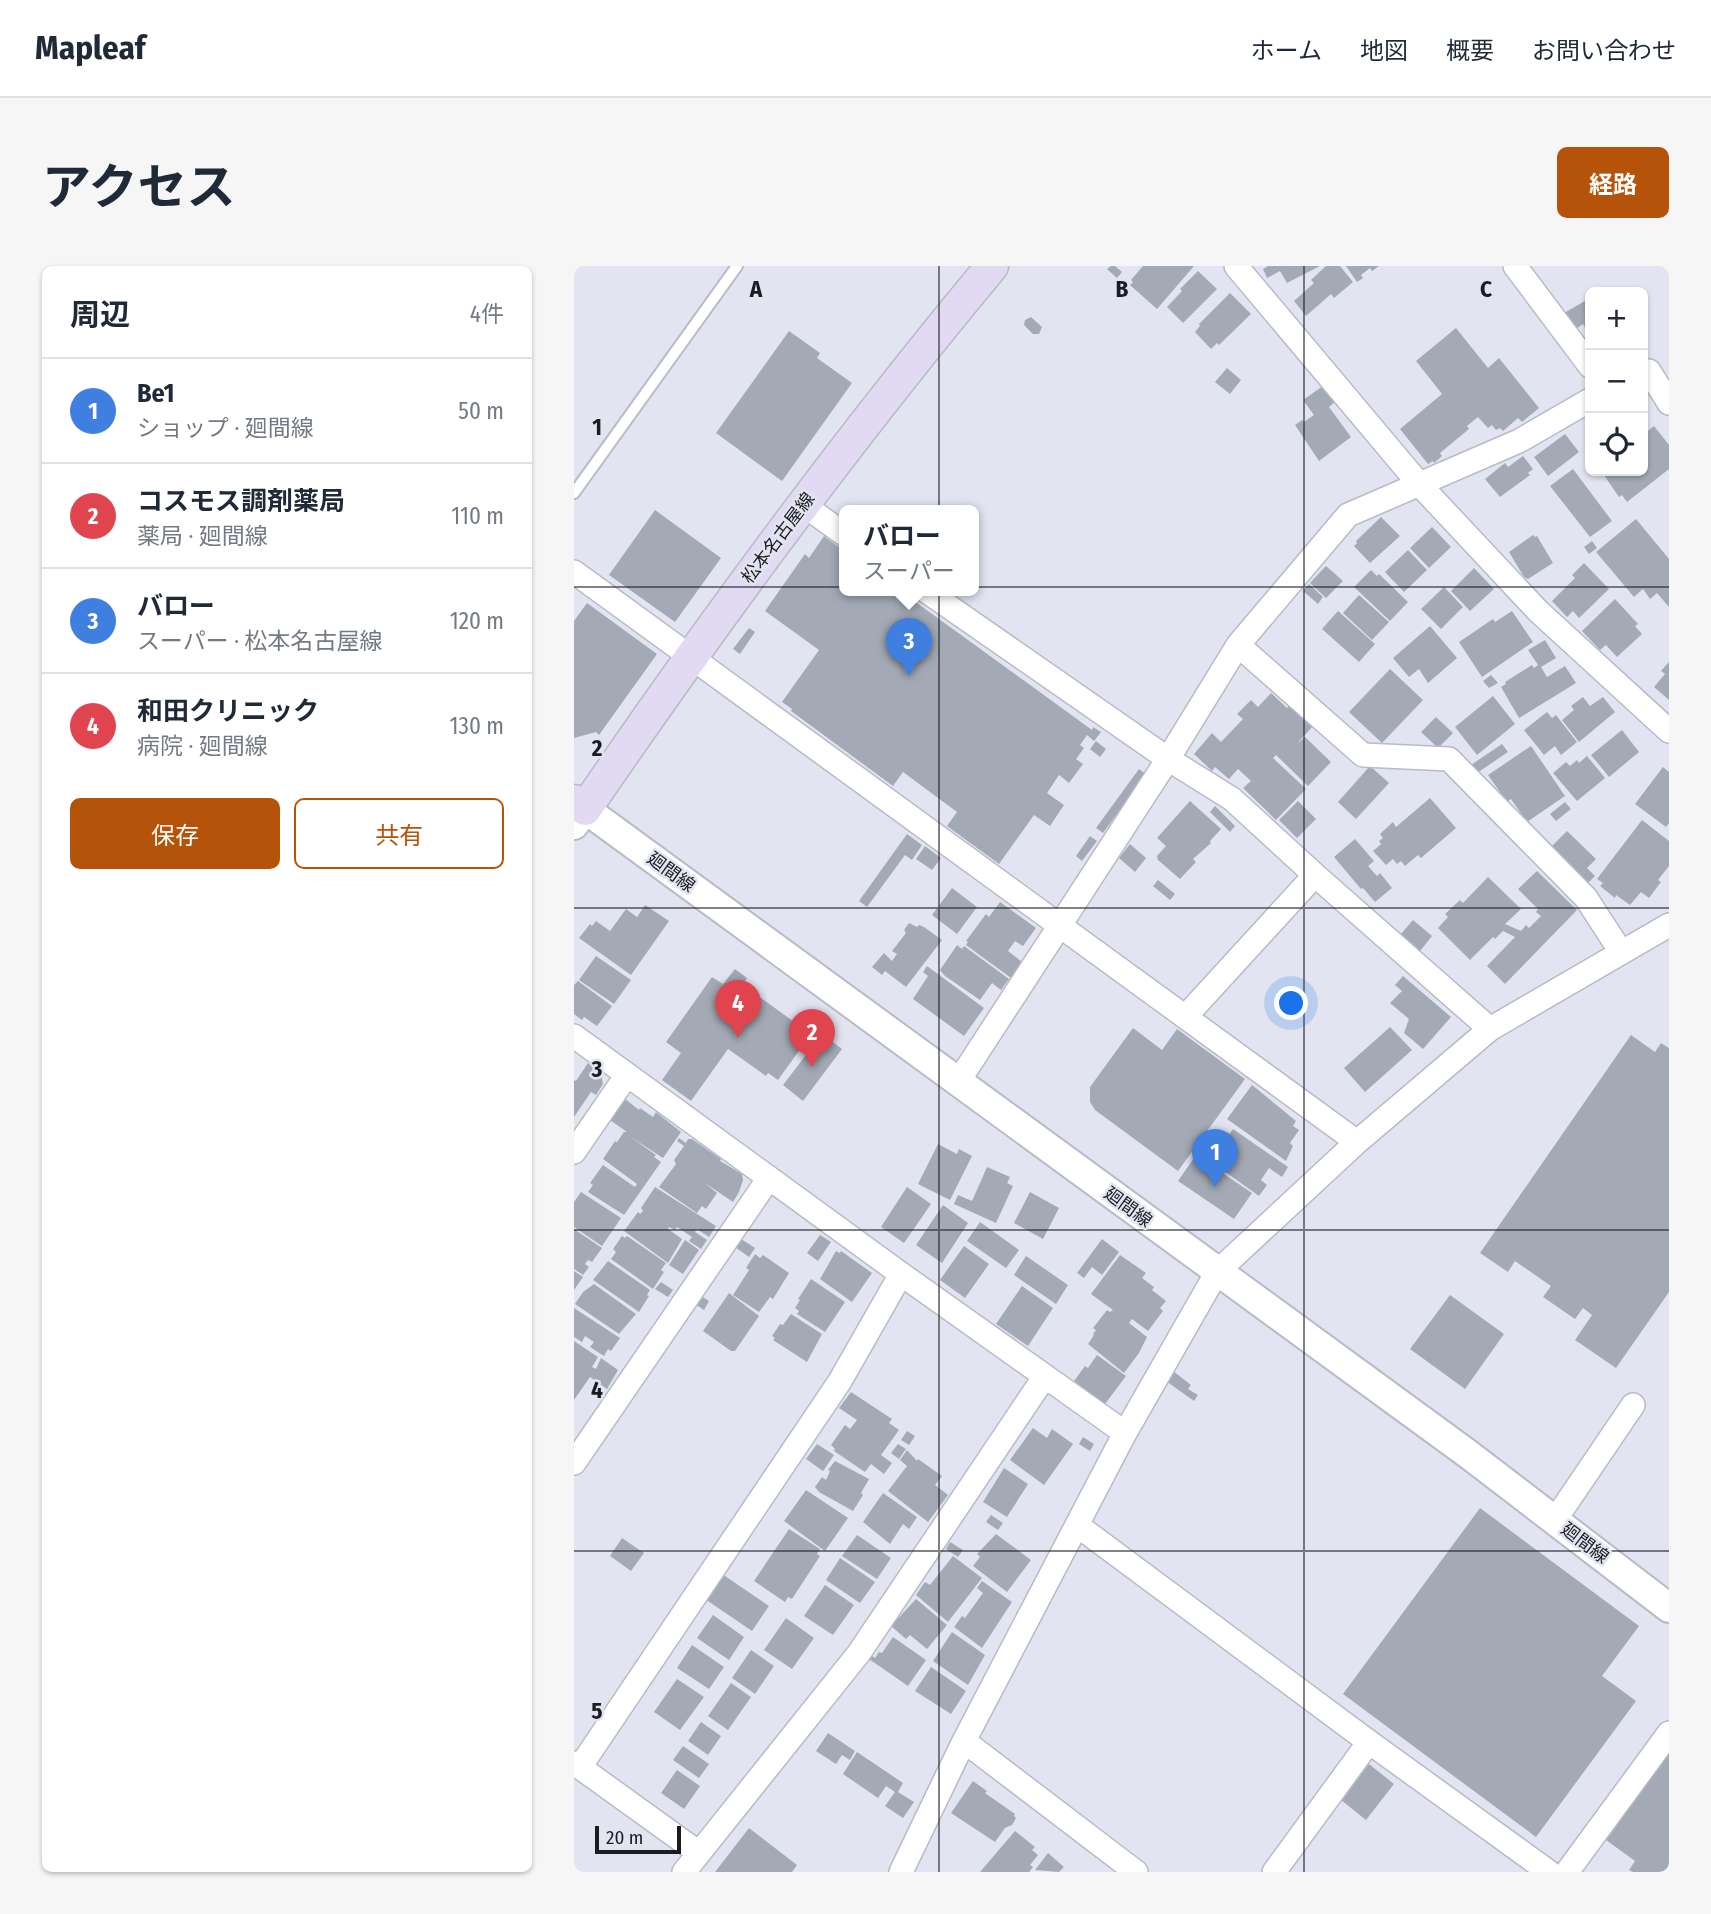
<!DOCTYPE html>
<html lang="ja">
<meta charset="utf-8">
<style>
body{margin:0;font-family:"Fira Sans Condensed","Noto Sans JP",sans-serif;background:#f6f6f7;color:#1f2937}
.controls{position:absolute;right:21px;top:21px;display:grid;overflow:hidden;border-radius:10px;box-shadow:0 2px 5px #0004}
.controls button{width:63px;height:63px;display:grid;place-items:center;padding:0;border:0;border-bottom:2px solid #e0e1e3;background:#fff;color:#1f2937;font:35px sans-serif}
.scale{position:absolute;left:21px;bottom:18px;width:86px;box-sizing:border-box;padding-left:7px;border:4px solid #1b1c21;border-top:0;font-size:19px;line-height:24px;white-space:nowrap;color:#1b1c21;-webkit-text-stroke:5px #e2e5f1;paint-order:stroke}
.you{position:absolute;left:718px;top:738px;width:24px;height:24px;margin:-18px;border:5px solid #fff;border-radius:50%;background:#1a73e8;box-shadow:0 0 0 10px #1a73e833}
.badge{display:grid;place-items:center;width:46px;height:46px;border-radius:50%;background:#b45309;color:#fff;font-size:23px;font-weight:700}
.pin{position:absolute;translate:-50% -58px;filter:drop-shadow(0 2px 4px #0008)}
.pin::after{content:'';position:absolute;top:37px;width:24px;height:21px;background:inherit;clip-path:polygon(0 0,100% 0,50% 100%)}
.popup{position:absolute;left:265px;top:239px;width:140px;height:91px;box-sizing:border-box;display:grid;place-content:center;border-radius:10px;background:#fff;filter:drop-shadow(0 2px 5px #0005);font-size:23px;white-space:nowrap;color:#747a83}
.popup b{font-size:26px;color:#1f2937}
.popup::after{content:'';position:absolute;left:50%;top:100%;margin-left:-14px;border:14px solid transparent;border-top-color:#fff}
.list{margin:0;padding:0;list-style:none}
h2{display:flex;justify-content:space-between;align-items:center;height:91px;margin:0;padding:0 28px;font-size:30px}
h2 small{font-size:23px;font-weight:400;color:#747a83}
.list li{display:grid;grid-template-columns:46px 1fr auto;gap:21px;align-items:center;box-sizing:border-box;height:105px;padding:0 28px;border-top:2px solid #e0e1e3}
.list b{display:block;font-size:26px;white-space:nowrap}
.list p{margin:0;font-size:23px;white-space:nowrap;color:#747a83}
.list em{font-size:23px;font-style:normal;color:#747a83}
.actions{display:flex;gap:14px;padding:21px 28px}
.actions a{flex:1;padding:16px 0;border:2px solid #b45309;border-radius:10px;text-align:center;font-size:24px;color:#b45309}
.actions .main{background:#b45309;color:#fff}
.icon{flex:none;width:38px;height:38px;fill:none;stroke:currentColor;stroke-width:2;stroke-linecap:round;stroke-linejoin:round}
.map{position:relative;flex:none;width:1095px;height:1606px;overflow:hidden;border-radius:10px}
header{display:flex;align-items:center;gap:42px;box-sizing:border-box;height:98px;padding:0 35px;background:#fff;border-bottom:2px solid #e0e1e3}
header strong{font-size:33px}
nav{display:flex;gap:38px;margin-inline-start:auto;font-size:24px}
.intro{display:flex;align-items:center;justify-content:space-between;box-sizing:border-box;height:168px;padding:0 42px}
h1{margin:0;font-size:49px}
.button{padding:18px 32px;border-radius:10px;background:#b45309;color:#fff;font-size:24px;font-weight:700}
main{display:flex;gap:42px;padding:0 42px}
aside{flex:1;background:#fff;border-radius:10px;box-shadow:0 2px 5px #0004}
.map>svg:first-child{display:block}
.building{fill:#a3aab5}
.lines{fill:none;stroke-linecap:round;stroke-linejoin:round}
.service-casing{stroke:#b8bac6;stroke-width:14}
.minor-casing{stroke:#b8bac6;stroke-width:26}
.tertiary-casing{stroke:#b8bac6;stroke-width:32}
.secondary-casing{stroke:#b8bac6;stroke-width:35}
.service{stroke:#fff;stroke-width:10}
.minor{stroke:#fff;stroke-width:23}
.tertiary{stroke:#fff;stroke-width:28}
.secondary{stroke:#e2daf3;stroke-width:32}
.grid{fill:none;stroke:#1b1c21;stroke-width:2;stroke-opacity:0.55}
.labels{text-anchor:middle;stroke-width:5;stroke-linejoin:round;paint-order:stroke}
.street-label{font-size:18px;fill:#1b1c21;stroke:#e2e5f1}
.grid-label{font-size:23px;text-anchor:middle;font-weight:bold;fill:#1b1c21;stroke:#e2e5f1;stroke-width:5;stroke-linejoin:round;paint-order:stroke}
</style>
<header>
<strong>Mapleaf</strong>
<nav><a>ホーム</a><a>地図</a><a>概要</a><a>お問い合わせ</a></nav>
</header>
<div class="intro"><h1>アクセス</h1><a class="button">経路</a></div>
<main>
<aside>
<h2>周辺<small>4件</small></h2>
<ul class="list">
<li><span class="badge" style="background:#3f7fe0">1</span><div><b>Be1</b><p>ショップ · 廻間線</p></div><em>50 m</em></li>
<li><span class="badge" style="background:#e0444e">2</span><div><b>コスモス調剤薬局</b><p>薬局 · 廻間線</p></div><em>110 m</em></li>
<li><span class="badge" style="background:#3f7fe0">3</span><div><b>バロー</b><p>スーパー · 松本名古屋線</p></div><em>120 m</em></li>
<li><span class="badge" style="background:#e0444e">4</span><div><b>和田クリニック</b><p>病院 · 廻間線</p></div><em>130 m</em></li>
</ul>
<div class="actions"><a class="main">保存</a><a>共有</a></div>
</aside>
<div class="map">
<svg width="1095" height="1606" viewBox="0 0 1095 1606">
<rect width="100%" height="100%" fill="#e2e5f1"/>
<path class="building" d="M537 0H541L548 6 543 12 533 3Z
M569 0H620L583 43 556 19 559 16 557 14Z
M694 0H746L713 17 706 5 693 12 689 3Z
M752 0H766L779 16 760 32 757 28 732 50 720 35 740 17 737 14Z
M772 0H805L798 5 796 2 787 9 789 12 783 16Z
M624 5 643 23 609 57 593 41 608 25 606 23Z
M656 27 677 48 645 79 643 77 637 83 621 66 626 60 625 58Z
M1016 32V71L1009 58 1002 63 990 47Z
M457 51 468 61 465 68H459L450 59 451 54Z
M882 62 914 102 925 92 965 142 948 156 944 152 929 165 926 162 922 164 918 159 914 162 904 151 893 160 895 163 866 187 868 190 860 197 859 195 854 198 826 163 868 128 842 95Z
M215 65 246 87 243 92 278 117 208 215 142 167Z
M653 102 667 114 656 128 641 116Z
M749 120 761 136 755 141 777 171 745 195 721 159 728 154 730 156 740 149 729 134Z
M1080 160 1095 179V203L1053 236 1048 229 1045 231 1027 205H1069V169Z
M991 168 1005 186 974 210 960 191Z
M949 190 959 203 954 207 956 209 926 231 911 213 931 197 934 201Z
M999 203 1038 255 1016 271 976 220Z
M81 244 147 292 101 356 35 309Z
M807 251 826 270 796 297 780 280 783 277 782 275Z
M1062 253 1095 293V341L1083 327 1076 333 1069 323 1060 331 1022 286Z
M858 261 877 281 855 302 836 282Z
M959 269 961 271 963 270 979 297 954 313 950 311 935 286Z
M250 270 270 285V324H325L518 464 519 461 527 466 520 475 513 469 506 479 510 482 502 493 509 498 495 517 485 509 473 527 490 539 476 560 460 549 425 598 373 560 383 546 329 506 319 520 217 445 218 443 208 436 245 384 191 345 231 288 235 292Z
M1018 275 1023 282 1015 288 1010 281Z
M834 284 853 304 830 326 811 306Z
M1010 297 1035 323 1005 352 999 345 993 351 978 335 1001 312 998 309Z
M752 300 769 315 752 332 736 317Z
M900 302 920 323 896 345 877 325Z
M797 304 803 310 805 308 834 336 816 355 780 321Z
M735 318 749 331 744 338 729 325Z
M870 321 889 341 867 363 847 343Z
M785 329 815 356 798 374 769 347Z
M1041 333 1064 358 1061 360 1068 368 1043 391 1032 379 1026 384 1008 365Z
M13 337 83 388 25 469 22 466 0 472V355Z
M764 345 801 378 785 396 748 363Z
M938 345 959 376 908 411 885 376 919 353 921 356Z
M856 360 883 392 854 417 845 403 835 411 819 392Z
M175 362 181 366 166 388 159 383Z
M971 374 982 392 967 401 973 411 991 400 1002 417 945 452 927 421 932 418 931 416 958 399 960 402 964 399 954 384Z
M1095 396V434L1080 421 1091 408 1087 405Z
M816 403 849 434 808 477 775 446Z
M917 409 924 417 915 422 909 415Z
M697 427 713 442 715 439 738 461 723 478 731 471 757 496 734 520 702 489 699 492 732 523 702 554 669 522 677 515 664 503 655 513 641 501 638 505 620 488 638 467 647 476 669 453 663 448 677 434 684 441Z
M919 430 941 458 903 489 881 461Z
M1009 431 1016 440 1029 431 1041 446 1005 476 988 454 1000 444 997 440Z
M973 446 978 452 982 449 1003 476 987 489 981 480 970 489 950 464Z
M862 451 879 467 864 482 847 466Z
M1048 464 1065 486 1035 511 1017 489Z
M522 475 532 483 526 491 516 483Z
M928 478 934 486 903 507 897 499Z
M957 480 991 530 953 556 937 533 933 536 914 509Z
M1013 490 1031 512 1003 535 979 507 992 496 996 500 1003 494 1005 497Z
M796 500 815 517 782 553 764 536Z
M1089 501 1095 506V557L1092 561 1061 538Z
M565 503 572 508 529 567 522 562Z
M856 532 882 562 847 592 844 589 831 600 827 595 823 598 819 593 812 599 799 585 807 578 805 575 809 572 806 568 819 556 822 561Z
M616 535 647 563 636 575 637 577 619 593 622 596 606 613 584 594 583 590 592 580 583 572Z
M724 535 742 553 723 572 705 554Z
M991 536 997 543 982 555 976 548Z
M641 540 661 560 656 566 636 546Z
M1068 554 1095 575V600L1084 614 1087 616 1075 632 1067 626 1056 639 1042 629 1041 632 1026 620 1029 617 1023 613Z
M993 565 1022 593 1013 602 1021 610 1013 618 977 581Z
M333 568 348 579 338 594 331 589 293 641 285 635Z
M516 570 523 575 508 595 502 590Z
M781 573 800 595 794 600 803 610 806 607 818 622 801 636 789 622 787 623 760 591Z
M556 578 572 592 561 606 545 592Z
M351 580 367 592 358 604 342 593Z
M963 605 1003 644 931 718 913 700 941 671 929 665 921 673 919 671 896 694 864 662 874 651 871 648 886 634 889 637 914 611 947 643 931 658 947 665 952 659 955 662 967 650 962 646 964 643 944 623Z
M584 614 601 628 596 634 579 620Z
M378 622 403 641 383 668 358 649Z
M426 636 462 662 449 680 441 675 434 685 448 696 437 712 392 679 394 676 392 675 412 648 415 651Z
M71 639 95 655 57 709 5 672 16 658 18 660 22 655 36 665 52 643 63 651Z
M839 654 858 670 846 685 827 668Z
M335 657 343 661 345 659 350 661 368 674 332 721 311 705 308 709 298 701 310 687 318 695 323 688 318 685 332 667 330 664Z
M383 679 388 683 390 680 435 713 427 724 418 717 406 734 371 710 366 704Z
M22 690 57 714 40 738 5 714Z
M353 700 410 742 390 770 339 733 354 710 349 706Z
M161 703 173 712 169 719 237 768 204 814 194 807 192 810 154 783 117 835 88 814 107 787 92 776 138 711 149 718Z
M829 710 877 751 849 783 830 767 835 753 816 737 828 725 821 719Z
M4 715 38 740 23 760 10 751 8 754 0 748V719Z
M816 761 838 784 791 826 770 802Z
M559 762 588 784 603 763 671 813 604 905 521 844 516 836V821Z
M248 768 268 783 229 835 209 819Z
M1057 769 1081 786 1087 777 1095 782V1026L1042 1102 1001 1074 1018 1049 1009 1042 1001 1053 969 1031 977 1020 941 995 934 1006 906 987Z
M14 797 27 806 29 818 22 829 17 826 0 851V814L2 815Z
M678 819 722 855 719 860 725 864 716 877 719 880 712 895 653 853Z
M50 832 65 844 66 842 79 851 82 846 107 866 89 892 55 870 82 889 80 891 87 896 50 949 14 926 19 919 16 917 29 899 61 921 63 918 29 893 41 875 43 876 50 866H53L36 854Z
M659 863 714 901 708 911 695 902 687 914 693 919 685 930 636 895Z
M105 872 112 877 114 873H118L147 893 146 895 168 908 169 914 165 926 159 936 131 917 143 927 132 943 128 940 123 947 85 921 102 898 100 894 110 880 103 875Z
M364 878 383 888 385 883 398 890 376 934 344 918Z
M622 889 678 927 660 953 604 915Z
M413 901 436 911 433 917 439 920 422 957 380 938 384 929 398 935Z
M81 921 142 960 135 971 123 963 121 966 133 974 127 983 115 975 118 971 103 961 101 964 95 961 94 963 108 973 94 997 50 965 64 946 66 948 69 945 67 942Z
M333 921 357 938 330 977 307 961Z
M7 926 47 952 28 980 0 961V936Z
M456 926 485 942 469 973 440 957Z
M369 939 394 957 368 997 342 979Z
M406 956 445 984 432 1002 393 975Z
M0 963 28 982 18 996 14 994 11 998 15 1001 9 1009 0 1003Z
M246 969 257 976 244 995 233 987Z
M48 970 51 972 53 970 92 997 87 1004 90 1006 79 1023 37 993 42 986 39 983Z
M167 973 181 982 175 991 161 981Z
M528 973 545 986 528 1009 518 1001 510 1012 503 1007Z
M111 974 125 984 109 1008 95 999Z
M390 980 415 998 391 1032 366 1014Z
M262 985 266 987 267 985 298 1007 278 1036 246 1013Z
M181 988 186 992 189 989 215 1007 199 1033 196 1031 185 1046 159 1029 175 1004 172 1002Z
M546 989 572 1007 568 1012 580 1021 578 1024 592 1035 586 1042 589 1045 574 1065 558 1053 555 1057 573 1071 565 1087 550 1107 514 1078 520 1069 519 1068 522 1064 519 1062 533 1044 536 1046 539 1044 517 1028Z
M452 990 494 1019 482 1038 440 1009Z
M34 995 76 1024 73 1029 75 1030 65 1046 19 1014Z
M0 1005 9 1011 0 1024Z
M237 1013 271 1036 251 1066 223 1048 225 1045 221 1042 226 1034 224 1033Z
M87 1016 99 1024 94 1031 81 1023Z
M20 1018 62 1048 45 1068 1 1038 9 1026Z
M448 1020 479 1042 454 1080 422 1058Z
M155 1027 185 1050 161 1085H157L129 1065Z
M876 1029 930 1068 891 1123 836 1083Z
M127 1030 135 1035 130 1044 121 1038Z
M0 1042 46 1072 37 1085 34 1083 30 1090 16 1081 20 1076 11 1070 8 1076 0 1071Z
M217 1048 248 1068 233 1096 199 1074 201 1072 198 1070 206 1058 209 1059Z
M0 1075 24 1091 18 1101 22 1103 27 1092 44 1104 33 1123 16 1111 0 1134Z
M523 1089 552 1110 531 1138 500 1115 511 1100 514 1102Z
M599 1105 617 1119 614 1123 624 1129 620 1135 592 1115Z
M277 1126 318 1153 315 1157 325 1164 307 1189 318 1197 310 1208 297 1198 291 1206 260 1185 261 1183 257 1179 271 1159 276 1163 283 1154 265 1142Z
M459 1162 473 1172 478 1163 499 1178 470 1219 436 1194Z
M333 1165 341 1170 335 1179 327 1174Z
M509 1171 520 1178 516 1185 505 1178Z
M243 1178 260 1189 249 1205 232 1193Z
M324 1178 332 1183 325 1193 317 1187Z
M333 1184 343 1195 344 1193 368 1210 361 1219 374 1229 354 1256 314 1225 333 1200 326 1194Z
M261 1195 295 1213 287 1227 289 1229 279 1245 245 1226 241 1221 248 1211 252 1214 256 1205 254 1204Z
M430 1202 454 1218 433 1251 409 1236Z
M232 1224 274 1252 251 1285 210 1255Z
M309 1227 343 1251 335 1263 329 1258 316 1278 289 1256Z
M906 1242 1065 1360 1028 1410 1062 1435 962 1571 769 1428Z
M417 1249 429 1257 424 1264 412 1256Z
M215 1263 246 1283 243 1288 246 1290 218 1333 214 1331 211 1336 180 1315Z
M422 1268 457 1294 433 1326 399 1300 406 1291 403 1288Z
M283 1269 317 1292 303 1313 268 1290Z
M48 1272 70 1287 57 1305 36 1290Z
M376 1276 389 1284 384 1291 372 1283Z
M379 1290 408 1312 374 1356 342 1329 351 1316 356 1319Z
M266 1292 301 1316 286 1337 252 1314Z
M148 1308 195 1340 178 1365 131 1333Z
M408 1315 438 1336 408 1382 380 1361 388 1350 391 1352 409 1327 403 1322Z
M251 1319 280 1339 259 1369 230 1350Z
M342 1333 373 1359 353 1383 336 1369 332 1373 317 1360Z
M139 1349 170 1371 155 1394 123 1372Z
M212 1352 240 1372 218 1403 190 1384Z
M378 1366 411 1389 394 1419 359 1395Z
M319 1371 352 1394 334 1420 295 1393 298 1390 301 1392 305 1386 308 1387Z
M118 1379 150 1401 135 1423 103 1402Z
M177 1384 200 1400 181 1428 158 1412Z
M357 1401 392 1425 377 1448 341 1425Z
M103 1413 130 1431 106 1464 80 1446Z
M157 1417 177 1431 154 1464 134 1450Z
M127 1456 147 1470 134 1489 114 1475Z
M254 1467 281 1485 276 1494 268 1489 262 1498 242 1485Z
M109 1480 135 1498 125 1512 99 1494Z
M283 1486 329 1517 324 1526 340 1536 329 1552 311 1540 321 1526 312 1520 304 1532 269 1508Z
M1095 1487V1606H1059L1055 1604 1061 1595 1032 1574Z
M795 1498 820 1518 792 1554 767 1534Z
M103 1504 126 1520 110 1543 87 1527Z
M399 1515 413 1525 411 1527 441 1548 440 1550 442 1552 438 1559 431 1562 421 1576 377 1547Z
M175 1562 223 1599 218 1606H141Z
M441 1565 461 1581 458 1584 464 1589 456 1599 459 1601 455 1606H406Z
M474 1587 490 1601 485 1606 461 1604Z"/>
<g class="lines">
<g class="service-casing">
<path id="service" d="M0 227 163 0"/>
</g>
<g class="minor-casing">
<path id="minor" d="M662 0 846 219 964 345 1095 465
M941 0 1016 100
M1069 107 1075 105 1095 137
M228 238 270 268
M0 306 783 876
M351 324 594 493 658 533 741 609 916 763
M664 379 789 489 875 493 1012 632 1047 686
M611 751 741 609
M0 770 327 1008 551 1167
M384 816 594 493 664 379 774 249 945 175 1016 134
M0 886 53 809
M0 1197 195 912
M981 1254 1059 1139
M503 1259 795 1476 975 1606
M390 1475 562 1606
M0 1497 125 1587
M6 1501 266 1115 327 1008
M110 1606 285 1387 471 1110
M327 1606 390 1475 551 1167 643 1006 783 876 916 763 1095 659
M700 1606 795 1476
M993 1606 1095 1467"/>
</g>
<g class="tertiary-casing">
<path id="tertiary" d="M0 559 11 543 894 1188 1095 1342"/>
</g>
<g class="secondary-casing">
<path id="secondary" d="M0 535 11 543C139 356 273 174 418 0"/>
</g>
<use href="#service" class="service"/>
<use href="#minor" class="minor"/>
<use href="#tertiary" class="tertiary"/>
<use href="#secondary" class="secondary"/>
</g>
<path class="grid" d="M365 0V1606M730 0V1606M0 321H1095M0 642H1095M0 964H1095M0 1285H1095"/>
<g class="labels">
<g class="street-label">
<text transform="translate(204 272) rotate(-53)" y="6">松本名古屋線</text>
<text transform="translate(97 606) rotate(36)" y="6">廻間線</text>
<text transform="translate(554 941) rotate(36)" y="6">廻間線</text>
<text transform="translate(1011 1277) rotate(37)" y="6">廻間線</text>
</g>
</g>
<g class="grid-label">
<text x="182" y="31">A</text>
<text x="548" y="31">B</text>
<text x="912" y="31">C</text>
<text x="23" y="169">1</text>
<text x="23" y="490">2</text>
<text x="23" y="811">3</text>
<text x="23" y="1132">4</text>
<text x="23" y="1453">5</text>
</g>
</svg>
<div class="controls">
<button>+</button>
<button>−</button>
<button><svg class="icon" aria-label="locate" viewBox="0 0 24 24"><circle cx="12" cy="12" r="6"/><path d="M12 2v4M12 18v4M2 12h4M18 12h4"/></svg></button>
</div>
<div class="scale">20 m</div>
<div class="you"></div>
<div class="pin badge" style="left:641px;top:921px;background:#3f7fe0">1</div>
<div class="pin badge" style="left:238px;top:801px;background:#e0444e">2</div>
<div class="pin badge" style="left:335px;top:410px;background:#3f7fe0">3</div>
<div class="popup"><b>バロー</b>スーパー</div>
<div class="pin badge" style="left:164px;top:772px;background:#e0444e">4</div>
</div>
</main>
